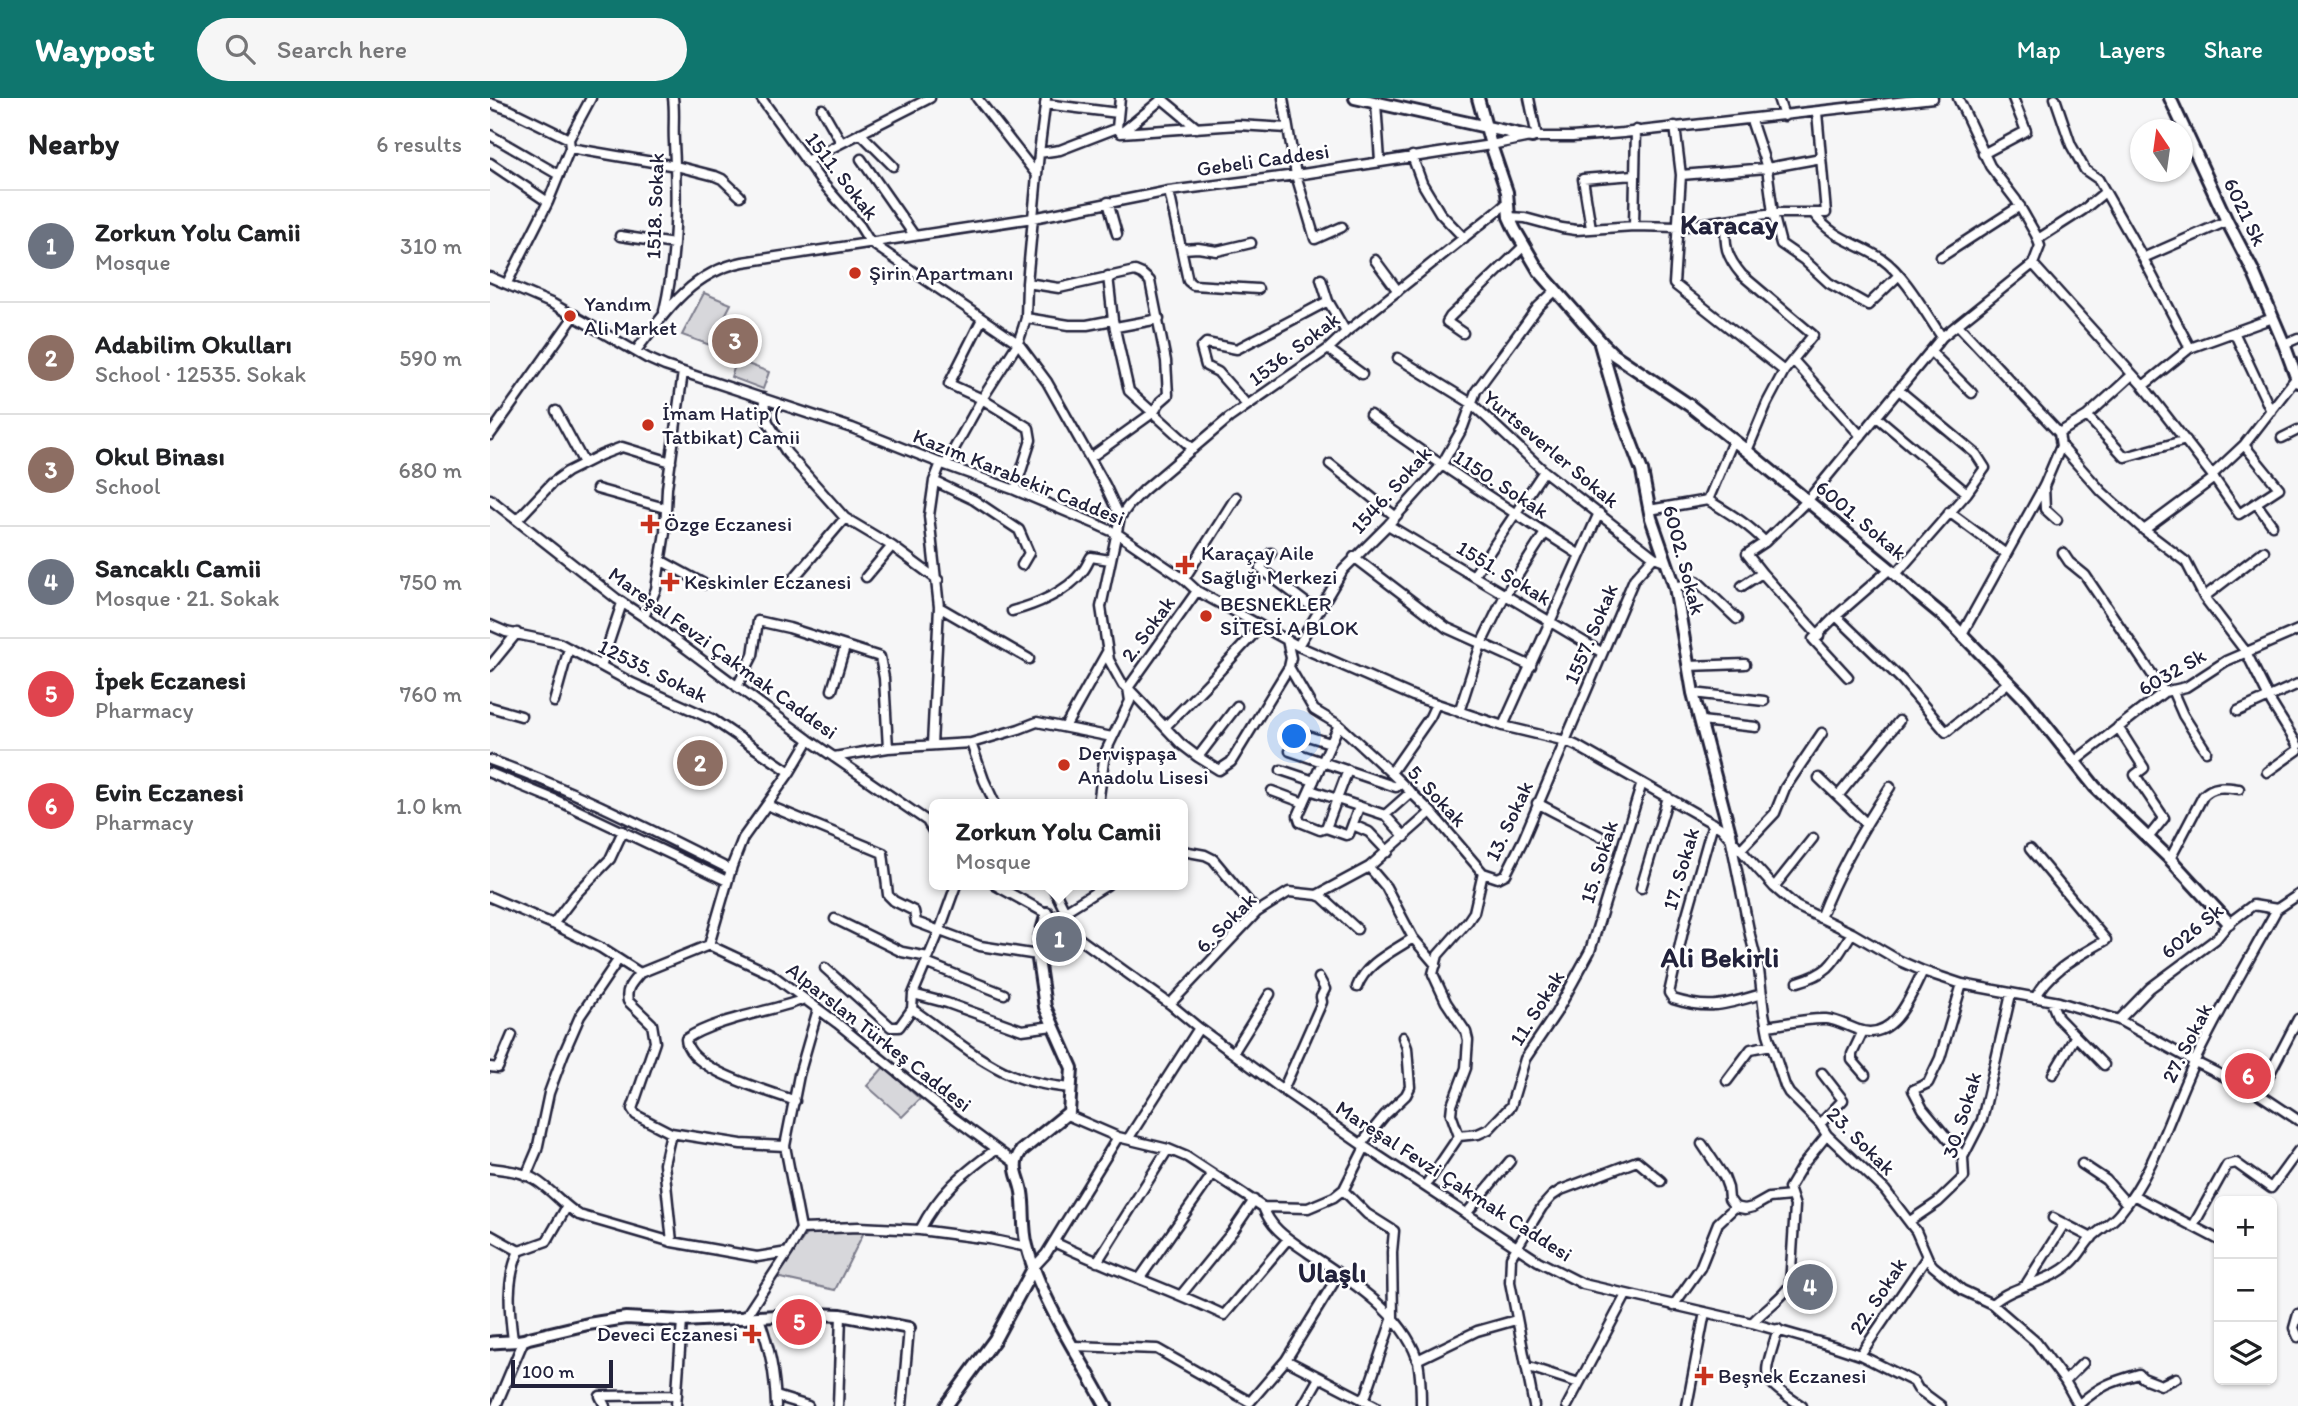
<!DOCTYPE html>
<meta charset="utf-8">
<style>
body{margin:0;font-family:Itim,sans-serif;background:#f6f6f6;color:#202124}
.controls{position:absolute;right:21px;bottom:21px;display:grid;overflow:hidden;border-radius:10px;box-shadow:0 2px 5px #0004}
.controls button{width:63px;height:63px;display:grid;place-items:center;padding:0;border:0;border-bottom:2px solid #e0e0e0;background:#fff;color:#202124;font:35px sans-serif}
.compass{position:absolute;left:1640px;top:21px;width:63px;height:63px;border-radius:50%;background:#fff;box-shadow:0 2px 5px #0004;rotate:347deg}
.scale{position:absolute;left:21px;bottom:18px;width:102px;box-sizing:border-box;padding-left:7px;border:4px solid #22223b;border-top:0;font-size:19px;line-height:24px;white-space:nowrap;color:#22223b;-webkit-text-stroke:5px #fff;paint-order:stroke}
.you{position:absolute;left:805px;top:639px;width:24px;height:24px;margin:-18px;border:5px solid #fff;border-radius:50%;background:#1a73e8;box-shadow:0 0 0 10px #1a73e833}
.badge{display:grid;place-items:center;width:46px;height:46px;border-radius:50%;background:#0f766e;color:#fff;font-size:23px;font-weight:700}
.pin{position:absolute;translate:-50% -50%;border:4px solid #fff;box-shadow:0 2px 7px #0006}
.popup{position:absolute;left:439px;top:701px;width:259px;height:91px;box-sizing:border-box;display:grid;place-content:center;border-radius:10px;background:#fff;filter:drop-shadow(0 2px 5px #0005);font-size:23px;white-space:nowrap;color:#757577}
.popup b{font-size:26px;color:#202124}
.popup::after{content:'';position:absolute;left:50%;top:100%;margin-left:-14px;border:14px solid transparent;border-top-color:#fff}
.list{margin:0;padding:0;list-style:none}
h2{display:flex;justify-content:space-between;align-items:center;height:91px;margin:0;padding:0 28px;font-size:30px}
h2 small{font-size:23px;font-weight:400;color:#757577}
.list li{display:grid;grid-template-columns:46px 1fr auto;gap:21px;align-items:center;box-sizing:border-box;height:112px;padding:0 28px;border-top:2px solid #e0e0e0}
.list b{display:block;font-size:26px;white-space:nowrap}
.list p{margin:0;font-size:23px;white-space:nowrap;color:#757577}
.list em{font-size:23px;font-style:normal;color:#757577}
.icon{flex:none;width:38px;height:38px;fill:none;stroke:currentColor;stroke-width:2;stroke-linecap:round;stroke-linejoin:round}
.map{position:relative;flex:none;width:1808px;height:1308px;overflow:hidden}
header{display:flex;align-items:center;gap:42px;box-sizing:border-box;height:98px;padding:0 35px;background:#0f766e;color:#fff}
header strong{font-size:33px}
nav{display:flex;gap:38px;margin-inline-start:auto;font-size:24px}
.search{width:490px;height:63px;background:#f6f6f6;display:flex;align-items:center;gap:18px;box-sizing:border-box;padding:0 24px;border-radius:38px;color:#757577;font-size:26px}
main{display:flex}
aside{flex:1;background:#fff}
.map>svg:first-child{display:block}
.green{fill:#d7d7db;stroke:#7c7c8b;stroke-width:2}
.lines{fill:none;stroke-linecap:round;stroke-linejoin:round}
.street-casing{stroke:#22223b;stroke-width:13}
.secondary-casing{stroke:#22223b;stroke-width:16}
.street{stroke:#fff;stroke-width:8}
.secondary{stroke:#fff;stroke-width:10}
.poi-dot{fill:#c8321e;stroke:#fff;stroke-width:2.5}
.labels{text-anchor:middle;stroke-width:5;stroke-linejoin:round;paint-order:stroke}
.street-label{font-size:21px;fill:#22223b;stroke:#fff}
.poi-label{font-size:21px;fill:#22223b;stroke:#fff;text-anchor:start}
.district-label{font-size:28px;font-weight:bold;fill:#22223b;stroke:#fff}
</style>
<header>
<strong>Waypost</strong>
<div class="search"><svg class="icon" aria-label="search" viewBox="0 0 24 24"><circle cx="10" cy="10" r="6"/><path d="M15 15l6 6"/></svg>Search here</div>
<nav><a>Map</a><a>Layers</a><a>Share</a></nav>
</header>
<main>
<aside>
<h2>Nearby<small>6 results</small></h2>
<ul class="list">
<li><span class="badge" style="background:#6b7280">1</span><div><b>Zorkun Yolu Camii</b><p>Mosque</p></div><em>310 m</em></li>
<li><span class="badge" style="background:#8d6e63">2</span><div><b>Adabilim Okulları</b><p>School · 12535. Sokak</p></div><em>590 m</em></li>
<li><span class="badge" style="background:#8d6e63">3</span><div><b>Okul Binası</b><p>School</p></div><em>680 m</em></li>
<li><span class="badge" style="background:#6b7280">4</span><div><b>Sancaklı Camii</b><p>Mosque · 21. Sokak</p></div><em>750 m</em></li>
<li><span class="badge" style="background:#e0444e">5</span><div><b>İpek Eczanesi</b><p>Pharmacy</p></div><em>760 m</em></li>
<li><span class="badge" style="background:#e0444e">6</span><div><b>Evin Eczanesi</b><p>Pharmacy</p></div><em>1.0 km</em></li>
</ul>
</aside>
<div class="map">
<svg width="1808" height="1308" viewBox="0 0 1808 1308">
<rect width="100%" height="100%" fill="#f6f6f7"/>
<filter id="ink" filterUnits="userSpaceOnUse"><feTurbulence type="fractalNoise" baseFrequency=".0143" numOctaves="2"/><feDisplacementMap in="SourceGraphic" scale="14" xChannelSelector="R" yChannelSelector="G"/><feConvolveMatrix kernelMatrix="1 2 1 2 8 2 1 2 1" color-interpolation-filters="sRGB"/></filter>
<g filter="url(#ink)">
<path class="green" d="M214 195 241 206 220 247 192 237Z
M247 262 279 274 273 291 241 279Z
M394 969 430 1001 412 1019 377 988Z
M374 1134 345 1192 286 1179 317 1135Z"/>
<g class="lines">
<g class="street-casing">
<path id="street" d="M271 0 330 82 370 128 380 144 528 245 557 284 615 387 630 419
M487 0 547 77
M671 0 707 30
M793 0 806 77 825 141 852 129
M1039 0 1047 39
M1288 0 1294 18
M1565 0 1581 47 1595 72 1608 81 1653 160 1737 123
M0 5 20 12 79 41
M886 5 890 63
M555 6 628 15
M332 11 351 44
M1261 22 1277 70 1283 115 1291 146 1314 162 1339 185 1378 207 1408 178
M1185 28 1191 77 1184 186 1294 273
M627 30 631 35 748 27 798 30
M370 35 403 68
M631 35 672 1
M0 37 69 77
M80 50 186 68 225 78 232 81 250 98
M549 55 570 52 627 30 630 0
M1493 56 1536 33 1523 0
M922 58 932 85 950 115 974 140
M371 61 424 137
M316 63 440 0
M0 65 58 104
M1191 77 1277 70 1331 60
M679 93 698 183 703 187 768 191
M618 104 627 136
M1324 116C1345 143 1367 144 1392 161 1415 177 1436 216 1452 239
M1019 119 1035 120 1072 130 1086 132 1144 128 1189 129 1283 115H1336L1327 14
M1235 123C1235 148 1235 157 1252 177L1323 237 1294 273 1277 305 1257 353
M1144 128 1146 32
M1101 130 1093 81 1144 77
M130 138 184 146
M1548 141 1593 112 1615 94
M693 151 708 150 727 153 761 145
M1451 159 1530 108
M1653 160 1700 250
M885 162 908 193
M1543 166 1653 288 1722 377
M618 178 623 222 639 293 703 351
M0 179 63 206 157 260 175 268 362 330 455 367 525 392 606 426 628 436 694 481 707 493 808 548 923 598 1013 628 1076 643 1087 648 1231 730 1284 789 1306 808 1362 835 1410 863 1433 873 1472 886 1569 904 1629 922 1705 964 1769 996 1808 1022
M831 181 838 203
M17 185 58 104 80 50 79 41 101 0
M537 185 569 190 645 173 652 176 660 183 676 263 678 297 670 304 664 314 600 360
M174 213C187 158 187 100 184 44 183 29 185 14 183 0
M536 220 579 227H597L623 222
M492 221 459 286 492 301 539 330 541 342 525 392
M1468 227 1569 335 1571 348 1554 388 1472 536
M626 229 669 221
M1744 234 1781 313
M973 235 957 224 960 219 1034 148
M1794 246 1808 240
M838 251 872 276
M146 253C175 214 202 174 253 164L543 120 679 93 806 77 1001 47 1040 39H1082L1133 35 1443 0
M1440 253 1482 295
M908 260 981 305 1054 373 1164 459
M1304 263 1371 338
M1653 288 1700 250 1783 220
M273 300 278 324 297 355 355 420 402 448 448 482
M757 307 728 274 716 268 711 250 716 245 747 251 838 203 856 234
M66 313 94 365
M880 317C948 366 1019 412 1090 457
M1597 318 1642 277
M1387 319 1477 395
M1569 335 1597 318 1635 359 1696 342
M0 337 85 217
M1792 340 1808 332
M1571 348 1612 394 1654 432 1696 464 1714 499 1756 554 1782 606 1808 648
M840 366 905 418
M455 367 492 301 528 245 533 230 536 220 537 185 549 55 556 0
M1724 380 1749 416 1789 390 1754 347
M444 383 484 402 529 432 539 455 532 467
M1554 388 1555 411 1567 422
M107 391 175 410
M0 401 127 501 154 519 319 642 437 723 445 736
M1218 402C1239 415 1258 426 1275 444L1318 402 1452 239 1543 166 1550 148 1546 137 1526 102 1500 68 1468 0
M1766 405 1782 427
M1159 412 1218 402 1243 343
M1459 414 1516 456
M28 421 62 385 77 374 111 357 132 349 181 364
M898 427 1111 554
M1654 432 1724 380 1722 377 1754 347 1806 280
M781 455 770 470 815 504 830 512
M1573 455 1579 464 1595 477 1674 594
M864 459 957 530 1041 568
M170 462 214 486
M1272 475 1257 456 1275 444
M1406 476 1477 395 1495 370 1486 356 1409 292
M984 477 1054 373
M376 479 402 448
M304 480 355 420
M694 481 746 399
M1252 488 1272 475 1329 538
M1185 489 1207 483 1247 521
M707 493 638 590 691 646 708 659 747 608
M1714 499 1774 453
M449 509 539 561
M522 513C545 507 577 494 592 474 596 470 598 464 601 459L620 462
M1346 518 1412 582 1456 634 1519 584
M154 519 166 491 175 434 177 390 193 274
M0 527 16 534 69 545 142 585 222 621 300 674
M797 542 801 560 799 569 824 612 849 627 901 675
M808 548 853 472 898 427 951 368 973 329 986 293 1048 209 1066 192
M0 568 27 535
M111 568 132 505
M1198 568 1255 566
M1358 579 1323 541 1346 518 1400 471
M247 589 263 557 268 523 299 530 390 559 394 580 398 650
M342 592 355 549
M1682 592 1693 617 1716 653
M1203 595 1274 603
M64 604 79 550
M946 606 940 619 901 675 941 714 993 775
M0 609 31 618
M1748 613 1808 586
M969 614 991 546 1015 497 1055 435
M1211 623 1266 629
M849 627 808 718 810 724 830 732 836 730 858 672
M1013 628 1109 415
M575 629 617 554
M675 629 724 579 770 529
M1628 629 1654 670 1645 677 1674 720 1658 740
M808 635 840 645
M481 645 494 682 505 706
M442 647 449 509 439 418 444 383 451 365
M800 653 906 689 910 684
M344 659 398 650 481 645 529 631 547 624 622 639
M708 659 729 672 741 664 799 569
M0 662C82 691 163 733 241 772
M1584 664 1674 594 1696 589 1736 563 1808 532
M791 672 824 683
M1777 674 1808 652
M0 675 66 702 237 783
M1329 680 1376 725
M820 692 895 717 921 694
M782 693 814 705
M1348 698 1409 623
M1047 705 1110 738
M608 706 615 655 640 603 638 590 633 587 619 562 611 509 630 419 639 407 654 392 739 320 838 251 856 234 1016 106
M277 707 393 755 398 797 404 803 424 813 426 824 490 848 548 857
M895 717 915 739
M1223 725 1196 820 1179 895 1183 901C1221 913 1236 906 1272 896
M863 727 879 734 898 754
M836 730 856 737 859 736 869 709
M1241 743 1260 837 1269 872 1274 915 1278 936 1295 988 1299 995 1330 1026 1337 1037 1395 1092 1426 1133 1439 1163 1443 1168 1472 1192 1502 1206 1546 1244 1575 1283 1589 1308
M1251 751 1285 715 1295 690 1332 635
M1540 751 1616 842C1588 859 1562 870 1545 900
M693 753 715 757 723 761 767 814
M1680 761 1713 698C1723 687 1735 689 1749 691
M879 769 896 789 923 840
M505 787 561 818 590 841 680 906 709 930 793 992 875 1049 1048 1163 1093 1186 1262 1225 1343 1248 1370 1257 1424 1284 1428 1291 1451 1308
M562 787 575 813
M1284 789 1323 740
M1151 790 1178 699
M827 797 832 799 867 831
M0 799 63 826 111 850 150 875 219 847 281 876 347 925 464 1020 525 1065
M564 820 617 787
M1330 820C1348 773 1372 731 1400 689
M345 821 412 854 438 859
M63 826 86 796 120 761 133 733
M219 847 242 768 253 740 300 674 319 642
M436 865 514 896
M335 870 401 929H409L422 911 423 896 449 834 466 787
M150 875C143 884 135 890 138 903L162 926 165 944 142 1011 146 1017 181 1035 174 1066 182 1144
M1308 884C1342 874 1344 863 1362 835
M1472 886 1450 960 1438 985 1423 992 1433 1011 1473 1059
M867 889C876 865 902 854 923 840L946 867
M423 896 457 905 532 932 563 928
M1561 903 1568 920 1614 967
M680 906 767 814 799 794 827 797 879 769 941 714
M422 911C454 933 486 962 522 977 541 985 561 988 581 990
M1629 922 1660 890 1726 841 1739 825 1763 807 1787 811 1808 797
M1277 928C1295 926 1317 920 1336 921 1349 922 1360 930 1372 933 1406 941 1421 896 1433 873
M1373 933 1362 956V962L1375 977
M743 955 780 896
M0 969 8 970 22 937
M1563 976 1585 939
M1237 983 1261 951 1281 947
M793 992 832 904 831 899 835 891 829 880
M1769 996 1808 921
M305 1003C280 993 197 972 196 941 223 922 282 913 315 901
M577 1017 628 1039 678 1051 697 1059 773 1109 818 1110 844 1099 854 1091 875 1049
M1330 1026 1353 1002 1332 975
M181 1035 251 1046 295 1048
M969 1038 988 1036 999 1031 1021 1008 1035 961 1066 915 1100 853 1152 685
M638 1041 709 930
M871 1046 895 1017 916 997 920 989 917 950 913 939
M1212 1046 1234 1079 1238 1090 1239 1101 1245 1109 1255 1111 1263 1109 1279 1100 1301 1098
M1592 1066 1616 1082 1637 1106
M0 1070C15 1072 31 1073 44 1081 61 1091 73 1107 89 1117L182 1144 267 1159 298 1154 254 1221
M36 1078 47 1052 59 995 73 957 90 918 128 862
M935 1088 969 1038 961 1016 962 1007 976 970 978 942 976 934 956 904 943 876 948 857 978 823 984 814 993 775 1008 780 1016 776 1033 742 1144 481 1164 459 1175 463
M853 1092 877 1116 904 1133 902 1154 903 1219 874 1303
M1643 1097 1729 1142
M773 1109C782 1132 797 1140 817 1154 856 1180 911 1213 927 1260 931 1274 931 1293 931 1308
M976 1116 1020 1063
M1563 1120 1602 1140
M1420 1123 1448 1104 1474 1079 1473 1059 1492 1022 1521 896
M1703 1128 1737 1067 1746 1065 1781 1090 1808 1053
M311 1131 295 1048 309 977 328 911
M430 1132C449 1095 472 1076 505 1052
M0 1137 29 1153
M564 1144C619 1171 678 1190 734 1217L798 1141
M298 1154 311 1131 369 1129 430 1132 499 1141 537 1149
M607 1164 678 1051
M544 1169 556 1156 628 1039
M650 1180 722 1077
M1537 1185 1574 1126
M691 1197 743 1133 764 1102
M1502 1206C1526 1185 1559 1186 1582 1164 1590 1157 1594 1147 1602 1139 1611 1131 1622 1125 1630 1115 1665 1072 1680 1016 1703 967 1728 914 1759 862 1787 811
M1183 1208 1210 1170 1228 1125 1245 1109
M1808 1216 1804 1230 1808 1239
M269 1220C280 1251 285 1275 286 1308
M1262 1225C1272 1213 1294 1199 1300 1187L1305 1108 1299 1090 1312 1068 1337 1037
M1288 1231C1274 1281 1266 1278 1312 1308
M23 1242C19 1212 16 1182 29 1153L57 1143 76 1110
M584 1248 667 1251 760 1304 796 1262 849 1176
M1370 1257 1437 1159
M796 1262 885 1308
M927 1262 987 1233 1026 1222
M1036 1268 1089 1285
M1575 1283 1593 1265
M286 1298 318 1308
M1588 1307C1611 1287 1621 1284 1649 1276L1653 1280 1671 1287 1686 1280
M6 1308 33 1244
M115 1308 110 1298 187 1297
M186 1308 192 1223
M348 1308 351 1217
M412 1308 419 1230
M813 1308 829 1280
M1044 1308 1020 1184 1021 1159 1052 1109 1062 1098 1071 1092 1147 1063 1171 1083
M1077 1308 1136 1197
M1197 1308 1215 1214"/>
</g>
<g class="secondary-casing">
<path id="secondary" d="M865 0 1042 39
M988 0 1001 47 1017 94 1019 119 1025 132 1049 173 1113 246 1123 256 1199 307 1257 353 1400 471 1428 497 1457 521 1534 600 1605 689 1680 761 1739 825
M1680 0 1737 123 1762 171 1794 246 1808 284
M1110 246 1130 315 1152 373 1161 420 1185 489 1203 595 1241 739
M557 815 550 840 548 861 555 909 582 970 579 1014 531 1053C520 1069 529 1077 532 1094 535 1112 532 1130 537 1148 550 1201 590 1259 616 1308
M0 1245C11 1243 30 1245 39 1240L98 1226 136 1220 192 1223 323 1216 351 1217 419 1230
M456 1308 505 1241 544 1169"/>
</g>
<use href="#street" class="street"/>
<use href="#secondary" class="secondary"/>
</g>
</g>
<g class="poi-dot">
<circle cx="365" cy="175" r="7"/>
<circle cx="80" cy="218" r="7"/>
<circle cx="158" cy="327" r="7"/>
<path d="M156.5 415.5h7v7h7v7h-7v7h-7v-7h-7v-7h7z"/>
<path d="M691.5 456.5h7v7h7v7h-7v7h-7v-7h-7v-7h7z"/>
<path d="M176.5 473.5h7v7h7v7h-7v7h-7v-7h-7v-7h7z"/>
<circle cx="716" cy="518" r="7"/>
<circle cx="574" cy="667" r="7"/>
<path d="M258.5 1225.5h7v7h7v7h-7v7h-7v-7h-7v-7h7z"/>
<path d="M1210.5 1267.5h7v7h7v7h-7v7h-7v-7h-7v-7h7z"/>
</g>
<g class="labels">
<g class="street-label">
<text transform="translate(773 62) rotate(-8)" y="7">Gebeli Caddesi</text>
<text transform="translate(352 78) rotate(52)" y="7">1511. Sokak</text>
<text transform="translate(165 108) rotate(-88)" y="7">1518. Sokak</text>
<text transform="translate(1755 114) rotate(64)" y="7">6021 Sk</text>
<text transform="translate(804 251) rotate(-37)" y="7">1536. Sokak</text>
<text transform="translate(1061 351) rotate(40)" y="7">Yurtseverler Sokak</text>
<text transform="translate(529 379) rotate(22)" y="7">Kazım Karabekir Caddesi</text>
<text transform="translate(1011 386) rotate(33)" y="7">1150. Sokak</text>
<text transform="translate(901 392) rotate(-48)" y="7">1546. Sokak</text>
<text transform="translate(1371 422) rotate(40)" y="7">6001. Sokak</text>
<text transform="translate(1194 462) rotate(75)" y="7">6002. Sokak</text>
<text transform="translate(1014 475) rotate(31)" y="7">1551. Sokak</text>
<text transform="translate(658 531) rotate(-54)" y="7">2. Sokak</text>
<text transform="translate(1101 536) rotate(-67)" y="7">1557. Sokak</text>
<text transform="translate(233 555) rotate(36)" y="7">Mareşal Fevzi Çakmak Caddesi</text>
<text transform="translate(163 573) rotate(26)" y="7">12535. Sokak</text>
<text transform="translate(1682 574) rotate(-30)" y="7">6032 Sk</text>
<text transform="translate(947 698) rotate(47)" y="7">5. Sokak</text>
<text transform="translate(1019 723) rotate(-65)" y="7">13. Sokak</text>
<text transform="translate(1109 764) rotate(-73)" y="7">15. Sokak</text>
<text transform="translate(1191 771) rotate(-74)" y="7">17. Sokak</text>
<text transform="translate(736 825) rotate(-45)" y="7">6. Sokak</text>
<text transform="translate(1702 833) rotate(-40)" y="7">6026 Sk</text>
<text transform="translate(1047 910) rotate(-58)" y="7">11. Sokak</text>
<text transform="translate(389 939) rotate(38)" y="7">Alparslan Türkeş Caddesi</text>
<text transform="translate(1697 945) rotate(-63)" y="7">27. Sokak</text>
<text transform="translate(1472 1017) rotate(-73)" y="7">30. Sokak</text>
<text transform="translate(1371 1043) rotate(45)" y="7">23. Sokak</text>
<text transform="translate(964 1083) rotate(33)" y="7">Mareşal Fevzi Çakmak Caddesi</text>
<text transform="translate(1388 1198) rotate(-57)" y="7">22. Sokak</text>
</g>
<g class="poi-label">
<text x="379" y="182">Şirin Apartmanı</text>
<text x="94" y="213">Yandım<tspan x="94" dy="24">Ali Market</tspan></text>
<text x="172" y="322">İmam Hatip (<tspan x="172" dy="24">Tatbikat) Camii</tspan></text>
<text x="174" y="433">Özge Eczanesi</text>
<text x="711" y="462">Karaçay Aile<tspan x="711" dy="24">Sağlığı Merkezi</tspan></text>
<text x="194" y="491">Keskinler Eczanesi</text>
<text x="730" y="513">BESNEKLER<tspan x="730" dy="24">SİTESİ A BLOK</tspan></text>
<text x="588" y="662">Dervişpaşa<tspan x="588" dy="24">Anadolu Lisesi</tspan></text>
<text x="248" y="1243" text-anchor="end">Deveci Eczanesi</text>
<text x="1228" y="1285">Beşnek Eczanesi</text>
</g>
<g class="district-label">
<text x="1239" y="136">Karacay</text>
<text x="1230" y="869">Ali Bekirli</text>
<text x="842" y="1184">Ulaşlı</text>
</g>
</g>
</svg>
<div class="controls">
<button>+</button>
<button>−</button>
<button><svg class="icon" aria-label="layers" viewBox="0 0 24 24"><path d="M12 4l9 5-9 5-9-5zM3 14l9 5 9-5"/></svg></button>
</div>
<svg class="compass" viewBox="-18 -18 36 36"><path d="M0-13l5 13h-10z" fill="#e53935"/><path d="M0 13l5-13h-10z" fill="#757577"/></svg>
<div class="scale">100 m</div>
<div class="you"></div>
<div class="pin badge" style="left:569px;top:841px;background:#6b7280">1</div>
<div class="popup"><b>Zorkun Yolu Camii</b>Mosque</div>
<div class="pin badge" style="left:210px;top:665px;background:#8d6e63">2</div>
<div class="pin badge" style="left:245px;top:243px;background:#8d6e63">3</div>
<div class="pin badge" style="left:1320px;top:1189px;background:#6b7280">4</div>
<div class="pin badge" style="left:309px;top:1224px;background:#e0444e">5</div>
<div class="pin badge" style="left:1758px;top:978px;background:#e0444e">6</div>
</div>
</main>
